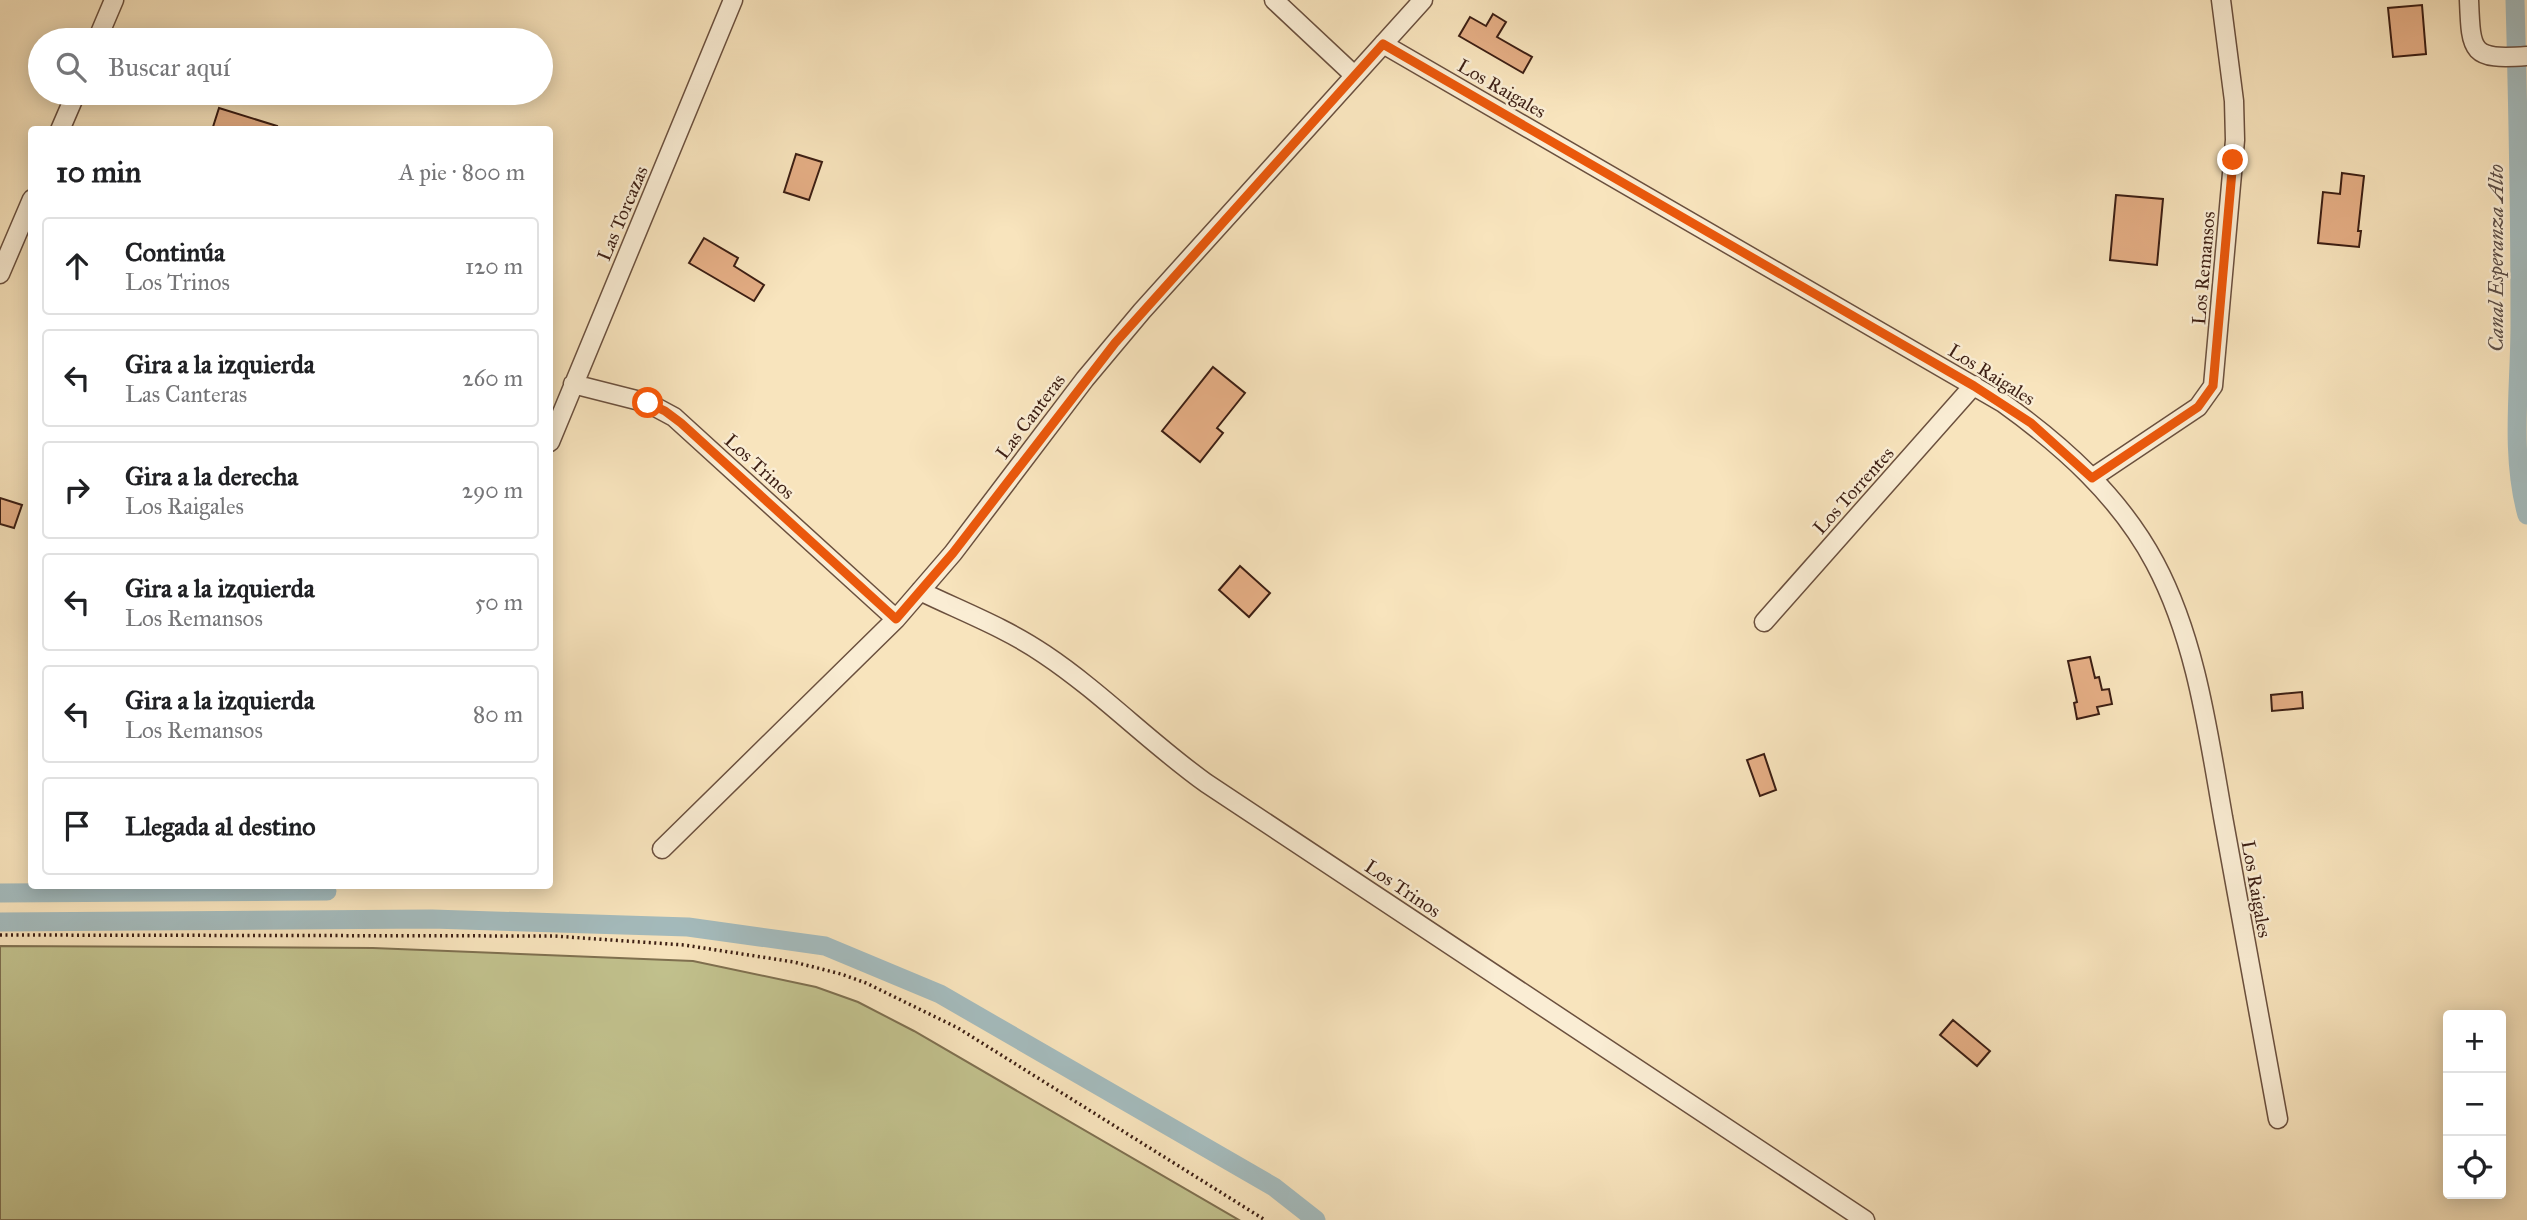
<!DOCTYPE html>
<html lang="es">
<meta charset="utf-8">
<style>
body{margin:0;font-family:"IM FELL Great Primer",serif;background:#f2f2f2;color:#202124}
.controls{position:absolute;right:21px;bottom:21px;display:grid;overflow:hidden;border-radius:7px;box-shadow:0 4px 18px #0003}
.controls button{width:63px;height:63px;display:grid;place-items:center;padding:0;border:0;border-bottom:2px solid #e0e0e0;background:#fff;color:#202124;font:35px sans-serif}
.stop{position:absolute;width:21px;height:21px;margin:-16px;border:5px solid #ea580c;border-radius:50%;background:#fff}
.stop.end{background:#ea580c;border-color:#fff;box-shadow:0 2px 7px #0008}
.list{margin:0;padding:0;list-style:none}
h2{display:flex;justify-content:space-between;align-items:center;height:91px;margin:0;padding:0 28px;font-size:30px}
h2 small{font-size:23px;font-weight:400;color:#757577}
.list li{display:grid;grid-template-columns:46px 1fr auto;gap:21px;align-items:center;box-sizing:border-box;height:98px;margin:0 14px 14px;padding:0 14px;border:2px solid #e0e0e0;border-radius:7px}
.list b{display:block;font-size:26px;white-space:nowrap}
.list p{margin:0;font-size:23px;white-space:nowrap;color:#757577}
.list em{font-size:23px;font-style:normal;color:#757577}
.icon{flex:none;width:38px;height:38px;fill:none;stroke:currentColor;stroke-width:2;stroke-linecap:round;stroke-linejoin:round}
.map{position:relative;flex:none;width:2527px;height:1220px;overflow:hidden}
.search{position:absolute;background:#fff;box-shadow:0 4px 18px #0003;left:28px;top:28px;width:525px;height:77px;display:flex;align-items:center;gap:18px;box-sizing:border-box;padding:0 24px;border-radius:38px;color:#757577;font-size:26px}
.panel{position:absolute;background:#fff;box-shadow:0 4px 18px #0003;left:28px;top:126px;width:525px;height:763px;border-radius:7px}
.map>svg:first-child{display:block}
.green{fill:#c2c28e;stroke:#7f7050;stroke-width:2}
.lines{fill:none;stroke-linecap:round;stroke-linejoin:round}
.canal{stroke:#a4bbbd;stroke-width:19}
.building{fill:#e5ae85;stroke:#3c1e13;stroke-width:2}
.street-casing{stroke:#6b503e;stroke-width:21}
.path{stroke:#3c1e13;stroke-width:3.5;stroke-dasharray:2 3.5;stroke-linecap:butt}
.street{stroke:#faedd4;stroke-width:18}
.route{stroke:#ea580c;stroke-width:9}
.labels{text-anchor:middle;stroke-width:5;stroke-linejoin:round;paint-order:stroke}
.street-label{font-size:19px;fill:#3c1e13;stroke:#faedd4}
.water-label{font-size:21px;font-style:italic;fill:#5b4d46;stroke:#faedd4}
</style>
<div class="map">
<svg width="2527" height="1220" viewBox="0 0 2527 1220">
<rect width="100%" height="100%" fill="#f8e4bd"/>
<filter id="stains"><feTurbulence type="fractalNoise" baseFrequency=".00286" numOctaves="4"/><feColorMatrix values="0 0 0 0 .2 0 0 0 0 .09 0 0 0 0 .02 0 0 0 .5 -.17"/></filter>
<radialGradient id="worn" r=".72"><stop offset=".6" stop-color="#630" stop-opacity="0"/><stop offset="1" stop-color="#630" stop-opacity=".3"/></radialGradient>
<path class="green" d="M0 946 373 948 693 961 816 987 858 1002 914 1031 1239 1220H0Z"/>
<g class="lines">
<path class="canal" d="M2515 0C2518 108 2520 216 2520 325 2520 387 2510 454 2527 515
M0 893 327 891
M0 922 432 919 688 927 825 946 940 994 1274 1187 1316 1220"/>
</g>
<path class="building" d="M2422 5 2426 54 2393 57 2388 8Z
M1493 14 1506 22 1497 37 1532 57 1523 73 1459 36 1470 17 1486 26Z
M219 108 277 126 276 130H212Z
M796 154 822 162 809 200 784 192Z
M2342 173 2364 176 2358 231H2361L2359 247 2318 243 2323 192 2340 194Z
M2116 195 2163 199 2157 265 2110 260Z
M704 238 738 258 734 266 764 285 754 301 689 263Z
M1213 367 1245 393 1217 428 1223 433 1200 462 1162 431Z
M0 498 22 505 14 528 0 524Z
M1240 566 1270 593 1249 617 1219 590Z
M2090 657 2095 678 2099 677 2102 690 2109 689 2112 704 2097 707 2099 714 2077 719 2074 703 2077 702 2068 661Z
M2302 692 2303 708 2272 711 2271 695Z
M1764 754 1776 790 1760 796 1747 760Z
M1953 1020 1990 1051 1977 1066 1940 1035Z"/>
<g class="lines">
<g class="street-casing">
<path id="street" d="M1274 0 1354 75
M2469 0C2471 53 2471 60 2527 56
M97 40 114 0
M1383 44 2003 403C2063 446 2120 497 2155 563 2196 640 2208 732 2223 817 2241 918 2259 1019 2278 1119
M60 130 76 93
M0 274 32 199
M573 384 648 403 674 417 896 619
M550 442 733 0
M2092 478 2198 407 2213 386 2235 140 2234 101 2221 0
M920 591C961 611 1006 628 1044 654 1101 692 1150 743 1206 783L1865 1220
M1764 622 1974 385
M662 849 896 619 953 553 1085 379 1142 311 1423 0"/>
</g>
<path class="path" d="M0 935 554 936 684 945 794 962 841 974 866 983 958 1028 1265 1220"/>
<use href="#street" class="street"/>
</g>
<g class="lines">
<path class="route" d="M648 403 665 411 681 423 896 619 953 553 1115 343 1383 44 1974 386 2031 423 2092 478 2198 407 2213 386 2233 160"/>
</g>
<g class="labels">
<g class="street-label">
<text transform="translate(1502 88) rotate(30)" y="7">Los Raigales</text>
<text transform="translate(622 213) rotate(-67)" y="7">Las Torcazas</text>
<text transform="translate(2203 268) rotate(-85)" y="7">Los Remansos</text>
<text transform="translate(1992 374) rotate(32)" y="7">Los Raigales</text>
<text transform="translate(1030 416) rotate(-53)" y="7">Las Canteras</text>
<text transform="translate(760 466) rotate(42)" y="7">Los Trinos</text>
<text transform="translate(1853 490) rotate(-48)" y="7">Los Torrentes</text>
<text transform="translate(1403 888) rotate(34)" y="7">Los Trinos</text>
<text transform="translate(2257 889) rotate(80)" y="7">Los Raigales</text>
</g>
<g class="water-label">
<text transform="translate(2496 258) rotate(-90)" y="7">Canal Esperanza Alto</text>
</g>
</g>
<rect width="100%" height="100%" filter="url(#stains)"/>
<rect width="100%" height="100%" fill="url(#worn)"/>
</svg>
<div class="controls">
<button>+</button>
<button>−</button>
<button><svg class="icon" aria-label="locate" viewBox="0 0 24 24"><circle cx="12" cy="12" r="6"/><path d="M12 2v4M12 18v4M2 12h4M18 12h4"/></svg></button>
</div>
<div class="stop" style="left:648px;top:403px"></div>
<div class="stop end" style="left:2233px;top:160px"></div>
<div class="search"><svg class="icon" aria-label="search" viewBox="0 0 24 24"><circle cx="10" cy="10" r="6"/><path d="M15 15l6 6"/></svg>Buscar aquí</div>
<section class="panel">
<h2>10 min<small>A pie · 800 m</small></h2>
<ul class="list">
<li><svg class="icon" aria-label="ahead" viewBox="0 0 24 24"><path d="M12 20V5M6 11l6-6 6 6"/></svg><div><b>Continúa</b><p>Los Trinos</p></div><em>120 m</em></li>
<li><svg class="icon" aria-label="left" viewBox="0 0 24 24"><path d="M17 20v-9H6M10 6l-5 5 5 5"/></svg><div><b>Gira a la izquierda</b><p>Las Canteras</p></div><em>260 m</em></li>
<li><svg class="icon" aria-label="right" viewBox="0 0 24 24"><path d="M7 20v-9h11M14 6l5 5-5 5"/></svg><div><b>Gira a la derecha</b><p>Los Raigales</p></div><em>290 m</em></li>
<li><svg class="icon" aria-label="left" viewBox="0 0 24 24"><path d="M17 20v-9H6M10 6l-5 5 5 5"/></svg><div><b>Gira a la izquierda</b><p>Los Remansos</p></div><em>50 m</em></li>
<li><svg class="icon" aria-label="left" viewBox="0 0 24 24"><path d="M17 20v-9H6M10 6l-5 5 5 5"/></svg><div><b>Gira a la izquierda</b><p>Los Remansos</p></div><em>80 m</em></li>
<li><svg class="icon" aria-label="arrive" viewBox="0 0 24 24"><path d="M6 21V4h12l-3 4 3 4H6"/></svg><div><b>Llegada al destino</b></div></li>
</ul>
</section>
</div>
